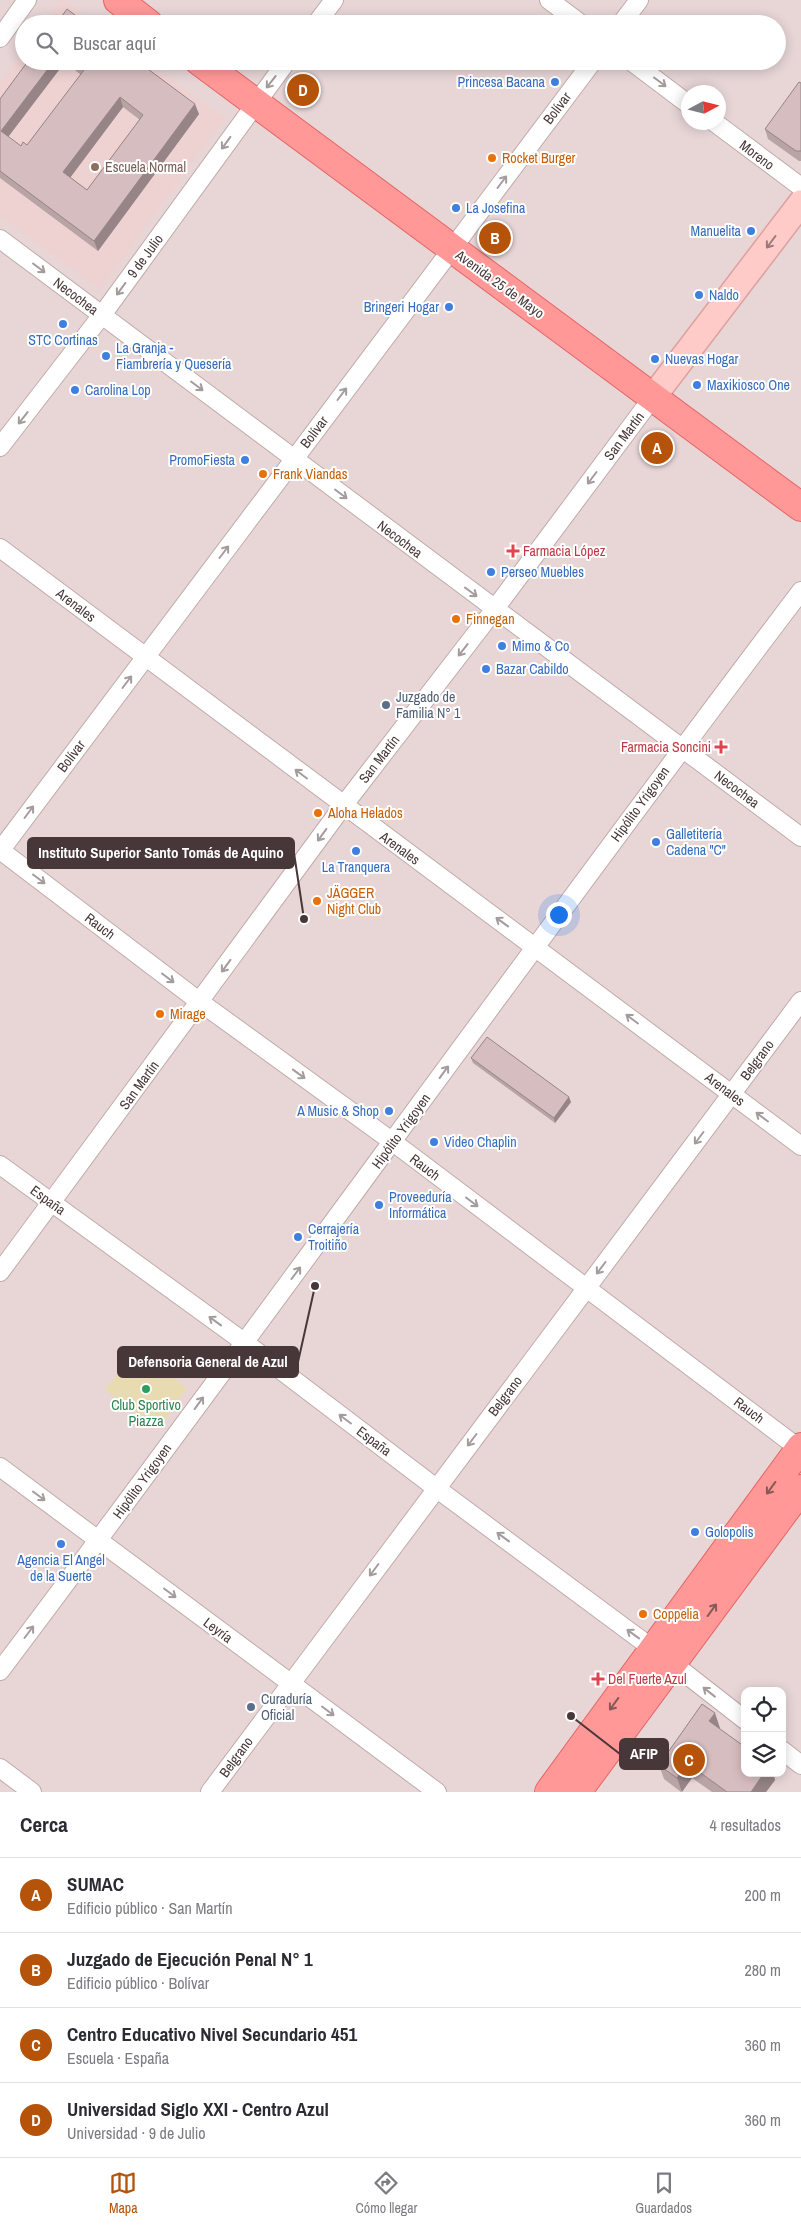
<!DOCTYPE html>
<html lang="es">
<meta charset="utf-8">
<style>
body{margin:0;font-family:"Archivo Narrow",sans-serif;background:#f2f2f3;color:#2b2b33}
.controls{position:absolute;right:15px;bottom:15px;display:grid;overflow:hidden;border-radius:10px;box-shadow:0 2px 12px #0003}
.controls button{width:45px;height:45px;display:grid;place-items:center;padding:0;border:0;border-bottom:1px solid #e1e1e2;background:#fff;color:#2b2b33;font:25px sans-serif}
.compass{position:absolute;left:681px;top:85px;width:45px;height:45px;border-radius:50%;background:#fff;box-shadow:0 2px 12px #0003;rotate:83deg}
.you{position:absolute;left:558px;top:914px;width:18px;height:18px;margin:-12px;border:4px solid #fff;border-radius:50%;background:#1a73e8;box-shadow:0 0 0 8px #1a73e833}
.badge{display:grid;place-items:center;width:32px;height:32px;border-radius:50%;background:#b45309;color:#fff;font-size:16px;font-weight:700}
.pin{position:absolute;translate:-50% -50%;border:2px solid #fff;box-shadow:0 1px 5px #0006}
.list{margin:0;padding:0;list-style:none}
h2{display:flex;justify-content:space-between;align-items:center;height:65px;margin:0;padding:0 20px;font-size:21px}
h2 small{font-size:16px;font-weight:400;color:#7c7c81}
.list li{display:grid;grid-template-columns:32px 1fr auto;gap:15px;align-items:center;box-sizing:border-box;height:75px;padding:0 20px;border-top:1px solid #e1e1e2}
.list b{display:block;font-size:19px;white-space:nowrap}
.list p{margin:0;font-size:16px;white-space:nowrap;color:#7c7c81}
.list em{font-size:16px;font-style:normal;color:#7c7c81}
.icon{flex:none;width:28px;height:28px;fill:none;stroke:currentColor;stroke-width:2;stroke-linecap:round;stroke-linejoin:round}
.map{position:relative;flex:none;width:801px;height:1792px;overflow:hidden}
.search{position:absolute;background:#fff;box-shadow:0 2px 12px #0003;left:15px;right:15px;top:15px;height:55px;display:flex;align-items:center;gap:12px;box-sizing:border-box;padding:0 18px;border-radius:28px;color:#7c7c81;font-size:19px}
.sheet{height:365px;background:#fff}
nav{display:flex;justify-content:space-around;align-items:center;box-sizing:border-box;height:70px;border-top:1px solid #e1e1e2;background:#fff;font-size:14px;color:#7c7c81}
nav a{display:grid;justify-items:center;gap:2px}
nav .on{color:#b45309}
.map>svg:first-child{display:block}
.residential{fill:#e8d6d7;fill-rule:evenodd}
.education{fill:#eed2d2}
.green{fill:#e9dbb1}
.lines{fill:none;stroke-linecap:round;stroke-linejoin:round}
.street-casing{stroke:#c0abab;stroke-width:20}
.secondary-casing{stroke:#dea09e;stroke-width:28}
.primary-casing{stroke:#e66566;stroke-width:30}
.street{stroke:#fff;stroke-width:18}
.secondary{stroke:#ffcbc8;stroke-width:25}
.primary{stroke:#ff9897;stroke-width:28}
.wall{fill:#b8a3a5;fill-rule:evenodd}
.shaded-wall{fill:#968486}
.building{fill:#d6bdc0;stroke:#968486;fill-rule:evenodd}
.oneway{stroke:#a49b9c}
.oneway2{stroke:#9a7a79}
.oneway3{stroke:#885959}
.shop-dot{fill:#3f7fe0;stroke:#fff;stroke-width:2}
.food-dot{fill:#e8710a;stroke:#fff;stroke-width:2}
.education-dot{fill:#8d6e63;stroke:#fff;stroke-width:2}
.health-dot{fill:#e0444e;stroke:#fff;stroke-width:2}
.service-dot{fill:#5c6f8a;stroke:#fff;stroke-width:2}
.leisure-dot{fill:#2e9e5b;stroke:#fff;stroke-width:2}
.labels{text-anchor:middle;stroke-width:4;stroke-linejoin:round;paint-order:stroke}
.shop-label{font-size:14px;fill:#366cbe;stroke:#fff;text-anchor:start}
.street-label{font-size:14px;fill:#483738;stroke:#fff}
.food-label{font-size:14px;fill:#c56008;stroke:#fff;text-anchor:start}
.education-label{font-size:14px;fill:#785e54;stroke:#fff;text-anchor:start}
.health-label{font-size:14px;fill:#be3a42;stroke:#fff;text-anchor:start}
.service-label{font-size:14px;fill:#4e5e75;stroke:#fff;text-anchor:start}
.leisure-label{font-size:14px;fill:#27864d;stroke:#fff}
.leader{fill:none;stroke:#483738;stroke-width:2}
.callout-dot{fill:#483738;stroke:#fff;stroke-width:2}
.callout{fill:#483738;stroke:#483738;stroke-width:2}
.callout-label{font-size:15px;text-anchor:middle;font-weight:bold;fill:#fff}
</style>
<div class="map">
<svg width="801" height="1792" viewBox="0 0 801 1792">
<rect width="100%" height="100%" fill="#f4e8e8"/>
<path class="residential" d="M0 0H801V1792H0ZM24 24H777V61H24ZM688 92H718V122H688ZM745 1691H782V1773H745Z"/>
<path class="education" d="M60 0H65L97 24H43Z
M24 50V61H148L225 118 100 290 0 216V82Z"/>
<path class="green" d="M136 1349 187 1388 159 1429 105 1390Z"/>
<g class="lines">
<g class="street-casing">
<path id="street" d="M549 0 581 24
M316 24 334 0
M621 24 639 0
M0 38 27 0
M631 61 688 104
M714 122 801 187
M0 239 801 837
M0 447 102 315 287 61
M0 548 801 1146
M0 850 200 1002 393 1142 801 1450
M0 851 593 61
M0 1165 244 1342 436 1488 672 1663 745 1720
M0 1272 343 806 494 610 653 397
M0 1467 437 1792
M0 1671C270 1313 530 948 801 591
M782 1750 801 1765
M0 1768 32 1792
M210 1792 801 1001"/>
</g>
<g class="secondary-casing">
<path id="secondary" d="M653 397 801 203"/>
</g>
<g class="primary-casing">
<path id="primary" d="M118 0 149 24
M199 61 801 507
M549 1792 801 1447
M577 1792 801 1489"/>
</g>
<use href="#street" class="street"/>
<use href="#secondary" class="secondary"/>
<use href="#primary" class="primary"/>
</g>
<path class="wall" d="M28 61H137L199 114 98 251 0 178V99ZM65 62 81 75 27 145 21 146 8 137ZM123 107 140 120 87 190 70 177Z
M801 83V161H799L768 139 765 129Z
M471 1058 571 1102 555 1123 473 1063Z
M720 1728V1729L745 1773H773L775 1780 766 1792H712L692 1778 681 1792 664 1779 659 1765Z"/>
<path class="shaded-wall" d="M54 61H64L65 62 5 141 1 131Z
M120 97 123 107 67 182 63 172Z
M195 104 199 114 98 251 94 241Z
M569 1097 571 1102 555 1123 554 1118Z
M715 1713 720 1728 715 1736 709 1721Z
M687 1763 692 1778 682 1792 677 1778Z
M764 1773H773L775 1780 766 1792H751Z"/>
<path class="building" d="M67 9 87 24H56Z
M28 61H54L1 131 21 146 23 142 27 145 84 70 72 61H137L195 104 94 241 0 171V99ZM120 97 143 115 87 190 63 172Z
M799 82 801 83V151H796L765 129Z
M487 1037 569 1097 554 1118 471 1058Z
M702 1704 715 1713 709 1721 745 1747V1773H764L751 1792H727L687 1763 677 1778 659 1765Z"/>
<defs><path id="oneway-shaft" d="M-6 0H5M1.5-3L5.5 0L1.5 3" fill="none" stroke-width="1.6" stroke-linecap="round" stroke-linejoin="round" transform="scale(1.25)"/></defs>
<g class="oneway">
<use href="#oneway-shaft" transform="translate(271 82) rotate(128)"/>
<use href="#oneway-shaft" transform="translate(660 82) rotate(37)"/>
<use href="#oneway-shaft" transform="translate(226 143) rotate(126)"/>
<use href="#oneway-shaft" transform="translate(502 182) rotate(-53)"/>
<use href="#oneway-shaft" transform="translate(39 268) rotate(37)"/>
<use href="#oneway-shaft" transform="translate(121 289) rotate(126)"/>
<use href="#oneway-shaft" transform="translate(197 386) rotate(37)"/>
<use href="#oneway-shaft" transform="translate(342 394) rotate(-53)"/>
<use href="#oneway-shaft" transform="translate(23 418) rotate(128)"/>
<use href="#oneway-shaft" transform="translate(592 478) rotate(127)"/>
<use href="#oneway-shaft" transform="translate(341 494) rotate(37)"/>
<use href="#oneway-shaft" transform="translate(224 552) rotate(-53)"/>
<use href="#oneway-shaft" transform="translate(471 592) rotate(37)"/>
<use href="#oneway-shaft" transform="translate(463 650) rotate(128)"/>
<use href="#oneway-shaft" transform="translate(127 682) rotate(-53)"/>
<use href="#oneway-shaft" transform="translate(301 774) rotate(-143)"/>
<use href="#oneway-shaft" transform="translate(29 812) rotate(-53)"/>
<use href="#oneway-shaft" transform="translate(322 835) rotate(126)"/>
<use href="#oneway-shaft" transform="translate(39 879) rotate(37)"/>
<use href="#oneway-shaft" transform="translate(502 922) rotate(-144)"/>
<use href="#oneway-shaft" transform="translate(226 966) rotate(126)"/>
<use href="#oneway-shaft" transform="translate(168 978) rotate(37)"/>
<use href="#oneway-shaft" transform="translate(632 1019) rotate(-143)"/>
<use href="#oneway-shaft" transform="translate(444 1072) rotate(-54)"/>
<use href="#oneway-shaft" transform="translate(299 1074) rotate(36)"/>
<use href="#oneway-shaft" transform="translate(762 1117) rotate(-143)"/>
<use href="#oneway-shaft" transform="translate(699 1138) rotate(127)"/>
<use href="#oneway-shaft" transform="translate(472 1202) rotate(37)"/>
<use href="#oneway-shaft" transform="translate(601 1268) rotate(127)"/>
<use href="#oneway-shaft" transform="translate(296 1273) rotate(-53)"/>
<use href="#oneway-shaft" transform="translate(215 1321) rotate(-144)"/>
<use href="#oneway-shaft" transform="translate(199 1403) rotate(-54)"/>
<use href="#oneway-shaft" transform="translate(345 1419) rotate(-143)"/>
<use href="#oneway-shaft" transform="translate(472 1440) rotate(127)"/>
<use href="#oneway-shaft" transform="translate(39 1496) rotate(37)"/>
<use href="#oneway-shaft" transform="translate(503 1537) rotate(-144)"/>
<use href="#oneway-shaft" transform="translate(374 1570) rotate(127)"/>
<use href="#oneway-shaft" transform="translate(170 1593) rotate(37)"/>
<use href="#oneway-shaft" transform="translate(29 1632) rotate(-53)"/>
<use href="#oneway-shaft" transform="translate(633 1634) rotate(-144)"/>
<use href="#oneway-shaft" transform="translate(709 1692) rotate(-142)"/>
<use href="#oneway-shaft" transform="translate(328 1711) rotate(37)"/>
</g>
<use class="oneway2" href="#oneway-shaft" transform="translate(771 242) rotate(127)"/>
<g class="oneway3">
<use href="#oneway-shaft" transform="translate(771 1488) rotate(126)"/>
<use href="#oneway-shaft" transform="translate(712 1610) rotate(-54)"/>
<use href="#oneway-shaft" transform="translate(614 1704) rotate(126)"/>
</g>
<g class="shop-dot">
<circle cx="555" cy="82" r="5"/>
<circle cx="456" cy="208" r="5"/>
<circle cx="751" cy="231" r="5"/>
<circle cx="699" cy="295" r="5"/>
<circle cx="449" cy="307" r="5"/>
<circle cx="63" cy="324" r="5"/>
<circle cx="106" cy="356" r="5"/>
<circle cx="655" cy="359" r="5"/>
<circle cx="697" cy="385" r="5"/>
<circle cx="75" cy="390" r="5"/>
<circle cx="245" cy="460" r="5"/>
<circle cx="491" cy="572" r="5"/>
<circle cx="502" cy="646" r="5"/>
<circle cx="486" cy="669" r="5"/>
<circle cx="656" cy="842" r="5"/>
<circle cx="356" cy="851" r="5"/>
<circle cx="389" cy="1111" r="5"/>
<circle cx="434" cy="1142" r="5"/>
<circle cx="379" cy="1205" r="5"/>
<circle cx="298" cy="1237" r="5"/>
<circle cx="695" cy="1532" r="5"/>
<circle cx="61" cy="1544" r="5"/>
</g>
<g class="food-dot">
<circle cx="492" cy="158" r="5"/>
<circle cx="263" cy="474" r="5"/>
<circle cx="456" cy="619" r="5"/>
<circle cx="318" cy="813" r="5"/>
<circle cx="317" cy="901" r="5"/>
<circle cx="160" cy="1014" r="5"/>
<circle cx="643" cy="1614" r="5"/>
</g>
<circle class="education-dot" cx="95" cy="167" r="5"/>
<g class="health-dot">
<path d="M510.5 543.5h5v5h5v5h-5v5h-5v-5h-5v-5h5z"/>
<path d="M718.5 739.5h5v5h5v5h-5v5h-5v-5h-5v-5h5z"/>
<path d="M595.5 1671.5h5v5h5v5h-5v5h-5v-5h-5v-5h5z"/>
</g>
<g class="service-dot">
<circle cx="386" cy="705" r="5"/>
<circle cx="251" cy="1707" r="5"/>
</g>
<circle class="leisure-dot" cx="146" cy="1389" r="5"/>
<g class="labels">
<g class="shop-label">
<text x="545" y="87" text-anchor="end">Princesa Bacana</text>
<text x="466" y="213">La Josefina</text>
<text x="741" y="236" text-anchor="end">Manuelita</text>
<text x="709" y="300">Naldo</text>
<text x="439" y="312" text-anchor="end">Bringeri Hogar</text>
<text x="63" y="345" text-anchor="middle">STC Cortinas</text>
<text x="116" y="353">La Granja -<tspan x="116" dy="16">Fiambrería y Quesería</tspan></text>
<text x="665" y="364">Nuevas Hogar</text>
<text x="707" y="390">Maxikiosco One</text>
<text x="85" y="395">Carolina Lop</text>
<text x="235" y="465" text-anchor="end">PromoFiesta</text>
<text x="501" y="577">Perseo Muebles</text>
<text x="512" y="651">Mimo &amp; Co</text>
<text x="496" y="674">Bazar Cabildo</text>
<text x="666" y="839">Galletitería<tspan x="666" dy="16">Cadena "C"</tspan></text>
<text x="356" y="872" text-anchor="middle">La Tranquera</text>
<text x="379" y="1116" text-anchor="end">A Music &amp; Shop</text>
<text x="444" y="1147">Video Chaplin</text>
<text x="389" y="1202">Proveeduría<tspan x="389" dy="16">Informática</tspan></text>
<text x="308" y="1234">Cerrajería<tspan x="308" dy="16">Troitiño</tspan></text>
<text x="705" y="1537">Golopolis</text>
<text x="61" y="1565" text-anchor="middle">Agencia El Angel<tspan x="61" dy="16">de la Suerte</tspan></text>
</g>
<g class="street-label">
<text transform="translate(557 108) rotate(-53)" y="5">Bolívar</text>
<text transform="translate(757 155) rotate(37)" y="5">Moreno</text>
<text transform="translate(145 256) rotate(-54)" y="5">9 de Julio</text>
<text transform="translate(500 284) rotate(36)" y="5">Avenida 25 de Mayo</text>
<text transform="translate(76 296) rotate(37)" y="5">Necochea</text>
<text transform="translate(314 432) rotate(-53)" y="5">Bolívar</text>
<text transform="translate(624 436) rotate(-53)" y="5">San Martín</text>
<text transform="translate(400 539) rotate(37)" y="5">Necochea</text>
<text transform="translate(76 605) rotate(37)" y="5">Arenales</text>
<text transform="translate(71 756) rotate(-53)" y="5">Bolívar</text>
<text transform="translate(379 759) rotate(-52)" y="5">San Martín</text>
<text transform="translate(737 789) rotate(37)" y="5">Necochea</text>
<text transform="translate(640 804) rotate(-54)" y="5">Hipólito Yrigoyen</text>
<text transform="translate(400 848) rotate(36)" y="5">Arenales</text>
<text transform="translate(100 926) rotate(37)" y="5">Rauch</text>
<text transform="translate(757 1060) rotate(-54)" y="5">Belgrano</text>
<text transform="translate(139 1085) rotate(-54)" y="5">San Martín</text>
<text transform="translate(725 1089) rotate(37)" y="5">Arenales</text>
<text transform="translate(401 1131) rotate(-54)" y="5">Hipólito Yrigoyen</text>
<text transform="translate(425 1167) rotate(37)" y="5">Rauch</text>
<text transform="translate(48 1200) rotate(36)" y="5">España</text>
<text transform="translate(505 1396) rotate(-53)" y="5">Belgrano</text>
<text transform="translate(749 1410) rotate(37)" y="5">Rauch</text>
<text transform="translate(374 1441) rotate(37)" y="5">España</text>
<text transform="translate(142 1481) rotate(-54)" y="5">Hipólito Yrigoyen</text>
<text transform="translate(218 1630) rotate(37)" y="5">Leyría</text>
<text transform="translate(236 1757) rotate(-54)" y="5">Belgrano</text>
</g>
<g class="food-label">
<text x="502" y="163">Rocket Burger</text>
<text x="273" y="479">Frank Viandas</text>
<text x="466" y="624">Finnegan</text>
<text x="328" y="818">Aloha Helados</text>
<text x="327" y="898">JÄGGER<tspan x="327" dy="16">Night Club</tspan></text>
<text x="170" y="1019">Mirage</text>
<text x="653" y="1619">Coppelia</text>
</g>
<g class="education-label">
<text x="105" y="172">Escuela Normal</text>
</g>
<g class="health-label">
<text x="523" y="556">Farmacia López</text>
<text x="711" y="752" text-anchor="end">Farmacia Soncini</text>
<text x="608" y="1684">Del Fuerte Azul</text>
</g>
<g class="service-label">
<text x="396" y="702">Juzgado de<tspan x="396" dy="16">Familia N° 1</tspan></text>
<text x="261" y="1704">Curaduría<tspan x="261" dy="16">Oficial</tspan></text>
</g>
<g class="leisure-label">
<text x="146" y="1410">Club Sportivo<tspan x="146" dy="16">Piazza</tspan></text>
</g>
</g>
<path class="leader" d="M304 919L294 853M315 1286L298 1362M571 1716L620 1754"/>
<g class="callout-dot">
<circle cx="304" cy="919" r="5"/>
<circle cx="315" cy="1286" r="5"/>
<circle cx="571" cy="1716" r="5"/>
</g>
<g class="callout">
<rect x="28" y="838" width="266" height="30" rx="5"/>
<rect x="118" y="1347" width="180" height="30" rx="5"/>
<rect x="620" y="1739" width="48" height="30" rx="5"/>
</g>
<g class="callout-label">
<text x="161" y="858">Instituto Superior Santo Tomás de Aquino</text>
<text x="208" y="1367">Defensoria General de Azul</text>
<text x="644" y="1759">AFIP</text>
</g>
</svg>
<div class="controls">
<button><svg class="icon" aria-label="locate" viewBox="0 0 24 24"><circle cx="12" cy="12" r="6"/><path d="M12 2v4M12 18v4M2 12h4M18 12h4"/></svg></button>
<button><svg class="icon" aria-label="layers" viewBox="0 0 24 24"><path d="M12 4l9 5-9 5-9-5zM3 14l9 5 9-5"/></svg></button>
</div>
<svg class="compass" viewBox="-18 -18 36 36"><path d="M0-13l5 13h-10z" fill="#e53935"/><path d="M0 13l5-13h-10z" fill="#7c7c81"/></svg>
<div class="you"></div>
<div class="pin badge" style="left:657px;top:448px">A</div>
<div class="pin badge" style="left:495px;top:238px">B</div>
<div class="pin badge" style="left:689px;top:1760px">C</div>
<div class="pin badge" style="left:303px;top:90px">D</div>
<div class="search"><svg class="icon" aria-label="search" viewBox="0 0 24 24"><circle cx="10" cy="10" r="6"/><path d="M15 15l6 6"/></svg>Buscar aquí</div>
</div>
<section class="sheet">
<h2>Cerca<small>4 resultados</small></h2>
<ul class="list">
<li><span class="badge">A</span><div><b>SUMAC</b><p>Edificio público · San Martín</p></div><em>200 m</em></li>
<li><span class="badge">B</span><div><b>Juzgado de Ejecución Penal N° 1</b><p>Edificio público · Bolívar</p></div><em>280 m</em></li>
<li><span class="badge">C</span><div><b>Centro Educativo Nivel Secundario 451</b><p>Escuela · España</p></div><em>360 m</em></li>
<li><span class="badge">D</span><div><b>Universidad Siglo XXI - Centro Azul</b><p>Universidad · 9 de Julio</p></div><em>360 m</em></li>
</ul>
</section>
<nav>
<a class="on"><svg class="icon" aria-label="map" viewBox="0 0 24 24"><path d="M3 6l6-2 6 2 6-2v14l-6 2-6-2-6 2zM9 4v14M15 6v14"/></svg>Mapa</a>
<a><svg class="icon" aria-label="directions" viewBox="0 0 24 24"><path d="M12 3l9 9-9 9-9-9zM9 14v-3h6M13 9l2 2-2 2"/></svg>Cómo llegar</a>
<a><svg class="icon" aria-label="saved" viewBox="0 0 24 24"><path d="M7 4h10v16l-5-4-5 4z"/></svg>Guardados</a>
</nav>
